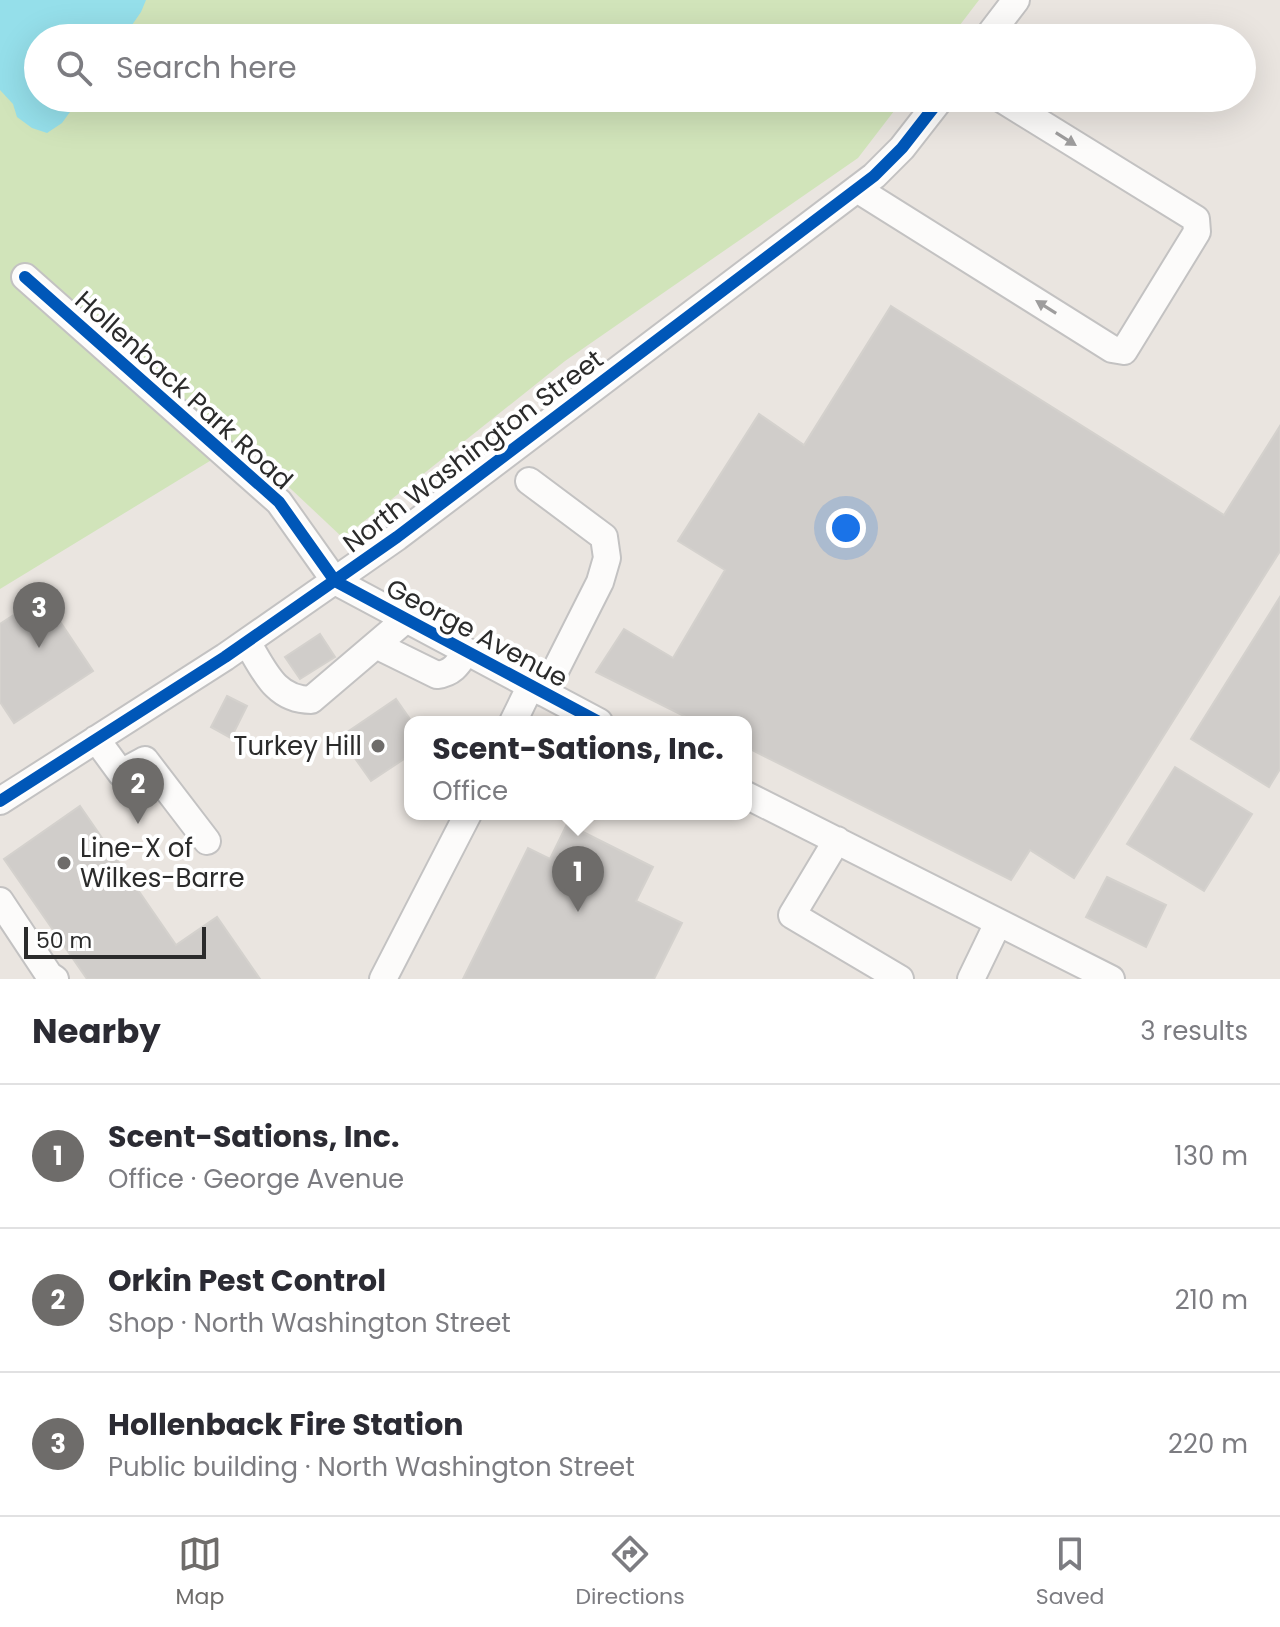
<!DOCTYPE html>
<meta charset="utf-8">
<style>
body{margin:0;font-family:Poppins,sans-serif;background:#f7f7f7;color:#2b2b33}
.scale{position:absolute;left:24px;bottom:20px;width:182px;box-sizing:border-box;padding-left:8px;border:4px solid #2b2b2b;border-top:0;font-size:22px;line-height:28px;white-space:nowrap;color:#2b2b2b;-webkit-text-stroke:6px #fff;paint-order:stroke}
.you{position:absolute;left:846px;top:528px;width:28px;height:28px;margin:-20px;border:6px solid #fff;border-radius:50%;background:#1a73e8;box-shadow:0 0 0 12px #1a73e833}
.badge{display:grid;place-items:center;width:52px;height:52px;border-radius:50%;background:#6e6c6a;color:#fff;font-size:26px;font-weight:700}
.pin{position:absolute;translate:-50% -66px;filter:drop-shadow(0 2px 4px #0008)}
.pin::after{content:'';position:absolute;top:42px;width:28px;height:24px;background:inherit;clip-path:polygon(0 0,100% 0,50% 100%)}
.popup{position:absolute;left:404px;top:716px;width:348px;height:104px;box-sizing:border-box;display:grid;place-content:center;border-radius:16px;background:#fff;filter:drop-shadow(0 2px 6px #0005);font-size:26px;white-space:nowrap;color:#7c7c81}
.popup b{font-size:30px;color:#2b2b33}
.popup::after{content:'';position:absolute;left:50%;top:100%;margin-left:-16px;border:16px solid transparent;border-top-color:#fff}
.list{margin:0;padding:0;list-style:none}
h2{display:flex;justify-content:space-between;align-items:center;height:104px;margin:0;padding:0 32px;font-size:34px}
h2 small{font-size:26px;font-weight:400;color:#7c7c81}
.list li{display:grid;grid-template-columns:52px 1fr auto;gap:24px;align-items:center;box-sizing:border-box;height:144px;padding:0 32px;border-top:2px solid #e1e1e2}
.list b{display:block;font-size:30px;white-space:nowrap}
.list p{margin:0;font-size:26px;white-space:nowrap;color:#7c7c81}
.list em{font-size:26px;font-style:normal;color:#7c7c81}
.icon{flex:none;width:44px;height:44px;fill:none;stroke:currentColor;stroke-width:2;stroke-linecap:round;stroke-linejoin:round}
.map{position:relative;flex:none;width:1280px;height:979px;overflow:hidden}
.search{position:absolute;background:#fff;box-shadow:0 8px 32px #0002;left:24px;right:24px;top:24px;height:88px;display:flex;align-items:center;gap:20px;box-sizing:border-box;padding:0 28px;border-radius:44px;color:#7c7c81;font-size:30px}
.sheet{height:536px;background:#fff}
nav{display:flex;justify-content:space-around;align-items:center;box-sizing:border-box;height:112px;border-top:2px solid #e1e1e2;background:#fff;font-size:22px;color:#7c7c81}
nav a{display:grid;justify-items:center;gap:4px}
nav .on{color:#6e6c6a}
.map>svg:first-child{display:block}
.green{fill:#d1e4ba}
.water{fill:#95dfea}
.building{fill:#d0cdca;stroke:#d4d1cd;stroke-width:2}
.lines{fill:none;stroke-linecap:round;stroke-linejoin:round}
.minor-casing{stroke:#c3c2c2;stroke-width:30}
.minor{stroke:#fcfbfa;stroke-width:26}
.cycleway-casing{stroke:#fff;stroke-width:17}
.cycleway{stroke:#0057b8;stroke-width:12}
.oneway{fill:#9e9d9d}
.poi-dot{fill:#6e6c6a;stroke:#fff;stroke-width:3}
.labels{text-anchor:middle;stroke-width:8;stroke-linejoin:round;paint-order:stroke}
.street-label{font-size:26px;fill:#2b2b2b;stroke:#fff}
.poi-label{font-size:26px;fill:#2b2b2b;stroke:#fff;text-anchor:end}
</style>
<div class="map">
<svg width="1280" height="979" viewBox="0 0 1280 979">
<rect width="100%" height="100%" fill="#eae5e0"/>
<path class="green" d="M0 0H979L950 38H38V98H904L858 158 565 361 343 538 241 442 0 589Z"/>
<path class="water" d="M0 0H146L141 12 123 38H38V98H80L62 123 47 133 32 128 17 117 13 104 0 90Z"/>
<path class="building" d="M891 306 1224 515 1280 426V551L1074 878 1030 850 1011 880 746 747V722H696L596 672 624 629 673 658 725 570 678 541 759 414 804 445Z
M43 596 93 671 14 723 0 702V624Z
M1280 597V769L1269 787 1191 739Z
M320 634 335 657 300 679 285 657Z
M227 696 247 706 231 738 211 727Z
M396 699 412 722 410 755 371 781 340 737Z
M1175 767 1252 814 1204 891 1127 844Z
M80 806 176 945 217 917 260 979H87L4 859Z
M567 824 653 867 636 901 682 923 654 979H463L528 848 550 859Z
M1107 877 1166 905 1146 947 1086 917Z"/>
<g class="lines">
<g class="minor-casing">
<path id="minor" d="M987 38 1016 0
M857 189 1112 349 1124 351 1197 232 1196 219 1000 98
M25 277 279 502 335 581 599 722
M529 481 604 537 607 558 600 582 544 693
M247 642C264 670 275 700 311 700L405 620
M376 645 437 675C453 673 458 664 466 652
M513 722 531 685
M96 739 121 773 145 760 207 841
M746 795 1111 979
M0 801 225 657 397 537 874 176 902 148 941 98
M837 840 792 915 900 979
M0 901 49 975 55 979
M383 979 468 814
M971 979 998 923"/>
</g>
<use href="#minor" class="minor"/>
<g class="cycleway-casing">
<path id="cycleway" d="M25 277 279 502 335 581 599 722
M0 801 225 657 397 537 874 176 902 148 941 98"/>
</g>
<use href="#cycleway" class="cycleway"/>
</g>
<defs><path id="oneway-solid" d="M-6-.8H1V-3.2L6.5 0L1 3.2V.8H-6Z" transform="scale(2)"/></defs>
<g class="oneway">
<use href="#oneway-solid" transform="translate(1066 139) rotate(32)"/>
<use href="#oneway-solid" transform="translate(1046 307) rotate(-148)"/>
</g>
<g class="poi-dot">
<circle cx="378" cy="746" r="8"/>
<circle cx="64" cy="863" r="8"/>
</g>
<g class="labels">
<g class="street-label">
<text transform="translate(184 390) rotate(42)" y="9">Hollenback Park Road</text>
<text transform="translate(473 451) rotate(-37)" y="9">North Washington Street</text>
<text transform="translate(477 633) rotate(28)" y="9">George Avenue</text>
</g>
<g class="poi-label">
<text x="362" y="755">Turkey Hill</text>
<text x="80" y="857" text-anchor="start">Line-X of<tspan x="80" dy="30">Wilkes-Barre</tspan></text>
</g>
</g>
</svg>
<div class="scale">50 m</div>
<div class="you"></div>
<div class="pin badge" style="left:578px;top:912px">1</div>
<div class="popup"><b>Scent-Sations, Inc.</b>Office</div>
<div class="pin badge" style="left:138px;top:824px">2</div>
<div class="pin badge" style="left:39px;top:648px">3</div>
<div class="search"><svg class="icon" aria-label="search" viewBox="0 0 24 24"><circle cx="10" cy="10" r="6"/><path d="M15 15l6 6"/></svg>Search here</div>
</div>
<section class="sheet">
<h2>Nearby<small>3 results</small></h2>
<ul class="list">
<li><span class="badge">1</span><div><b>Scent-Sations, Inc.</b><p>Office · George Avenue</p></div><em>130 m</em></li>
<li><span class="badge">2</span><div><b>Orkin Pest Control</b><p>Shop · North Washington Street</p></div><em>210 m</em></li>
<li><span class="badge">3</span><div><b>Hollenback Fire Station</b><p>Public building · North Washington Street</p></div><em>220 m</em></li>
</ul>
</section>
<nav>
<a class="on"><svg class="icon" aria-label="map" viewBox="0 0 24 24"><path d="M3 6l6-2 6 2 6-2v14l-6 2-6-2-6 2zM9 4v14M15 6v14"/></svg>Map</a>
<a><svg class="icon" aria-label="directions" viewBox="0 0 24 24"><path d="M12 3l9 9-9 9-9-9zM9 14v-3h6M13 9l2 2-2 2"/></svg>Directions</a>
<a><svg class="icon" aria-label="saved" viewBox="0 0 24 24"><path d="M7 4h10v16l-5-4-5 4z"/></svg>Saved</a>
</nav>
